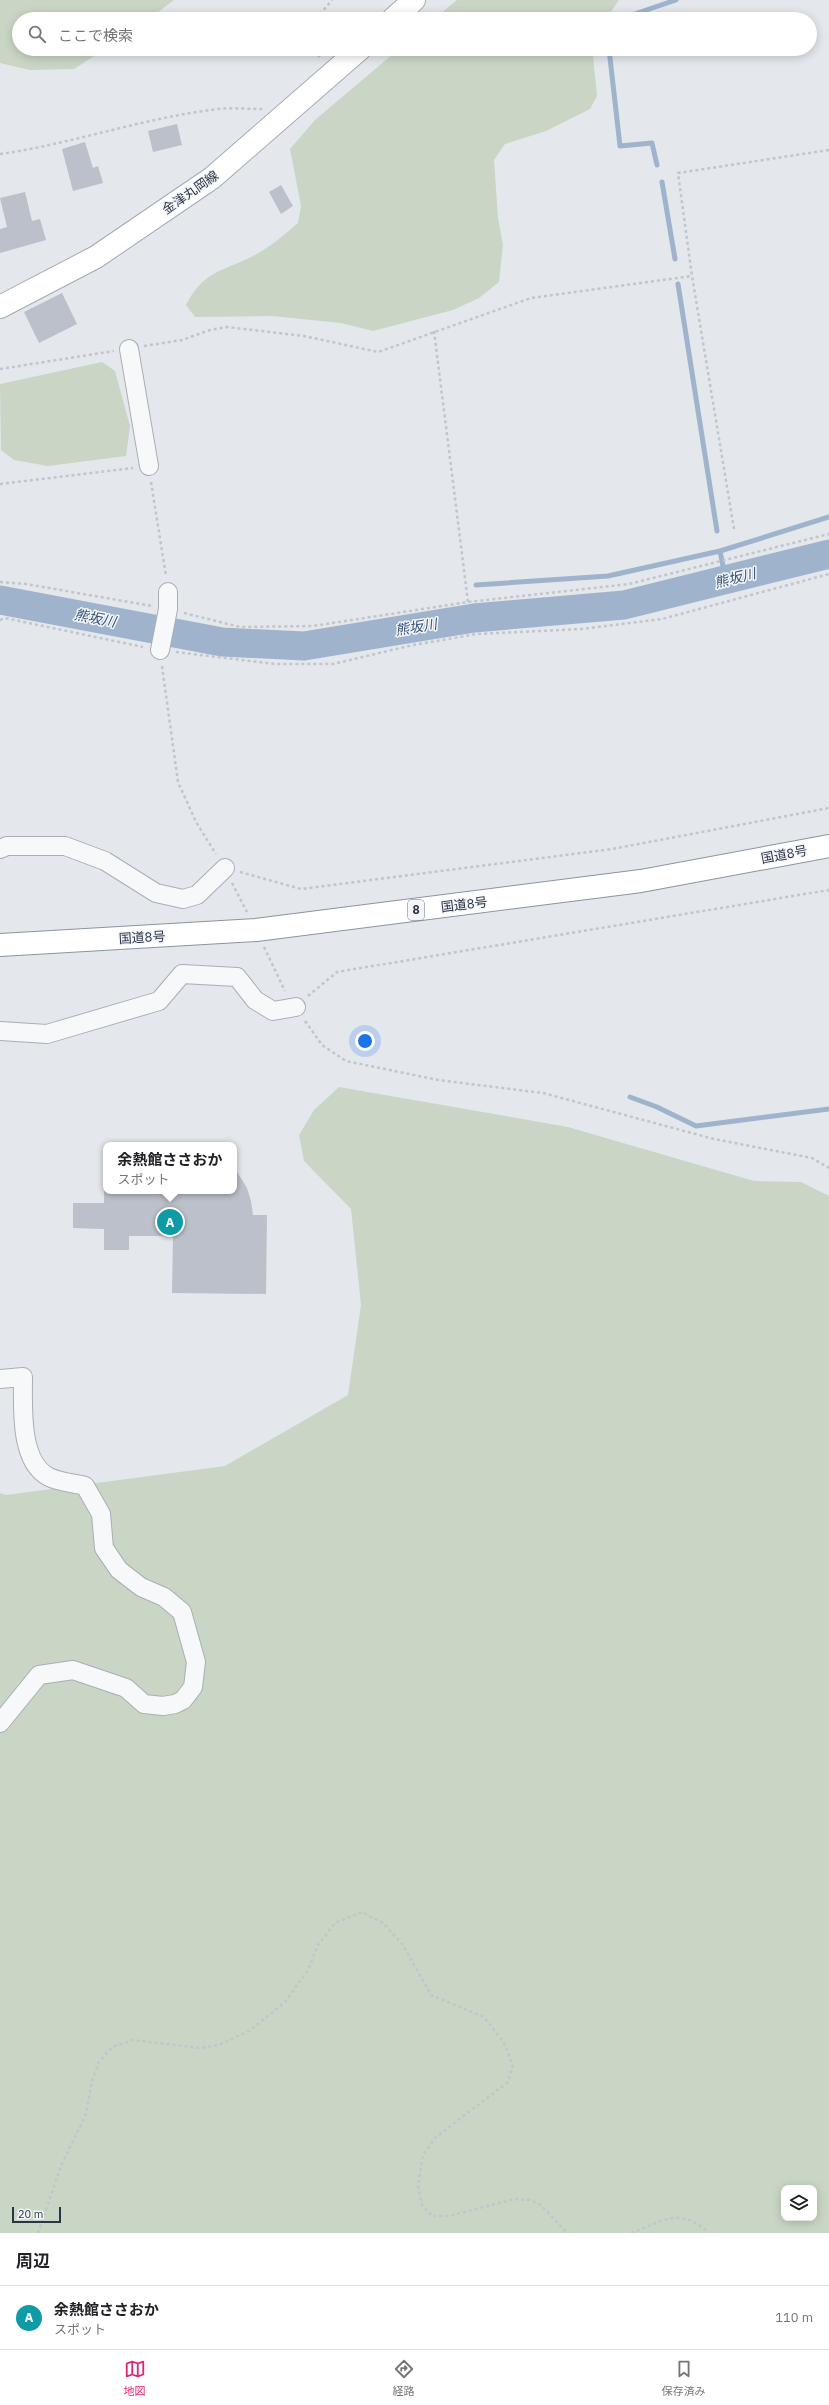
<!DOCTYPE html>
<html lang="ja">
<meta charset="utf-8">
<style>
body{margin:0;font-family:"IBM Plex Sans","Noto Sans JP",sans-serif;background:#f6f6f6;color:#202124}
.controls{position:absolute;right:12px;bottom:12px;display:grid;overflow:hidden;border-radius:8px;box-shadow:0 2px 10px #0003}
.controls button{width:36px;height:36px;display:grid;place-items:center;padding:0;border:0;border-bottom:1px solid #e0e0e0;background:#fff;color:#202124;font:20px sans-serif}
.scale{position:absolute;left:12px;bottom:10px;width:49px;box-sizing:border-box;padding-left:4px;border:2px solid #2b3445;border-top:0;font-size:11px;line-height:14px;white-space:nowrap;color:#2b3445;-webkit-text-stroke:3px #f4f6f9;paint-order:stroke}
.you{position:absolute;left:365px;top:1041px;width:14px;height:14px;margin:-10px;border:3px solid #fff;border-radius:50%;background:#1a73e8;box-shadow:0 0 0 6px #1a73e833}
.badge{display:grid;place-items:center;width:26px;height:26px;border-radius:50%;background:#db2777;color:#fff;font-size:13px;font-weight:700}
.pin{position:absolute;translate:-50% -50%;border:2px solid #fff;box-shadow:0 1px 4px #0006}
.popup{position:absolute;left:103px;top:1142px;width:134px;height:52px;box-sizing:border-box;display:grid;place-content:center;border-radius:8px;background:#fff;filter:drop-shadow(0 1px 3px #0005);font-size:13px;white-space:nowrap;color:#757577}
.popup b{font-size:15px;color:#202124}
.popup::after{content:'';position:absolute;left:50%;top:100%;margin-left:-8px;border:8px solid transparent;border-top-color:#fff}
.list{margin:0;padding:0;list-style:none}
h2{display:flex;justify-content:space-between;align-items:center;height:52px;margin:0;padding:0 16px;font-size:17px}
h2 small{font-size:13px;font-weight:400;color:#757577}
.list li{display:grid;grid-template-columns:26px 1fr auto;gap:12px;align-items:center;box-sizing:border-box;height:64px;padding:0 16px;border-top:1px solid #e0e0e0}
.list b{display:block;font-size:15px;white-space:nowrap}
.list p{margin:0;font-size:13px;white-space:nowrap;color:#757577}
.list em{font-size:13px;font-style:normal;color:#757577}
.icon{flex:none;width:22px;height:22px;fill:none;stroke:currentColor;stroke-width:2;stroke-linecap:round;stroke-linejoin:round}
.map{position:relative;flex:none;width:829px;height:2233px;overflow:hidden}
.search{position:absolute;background:#fff;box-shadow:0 2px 10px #0003;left:12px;right:12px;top:12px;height:44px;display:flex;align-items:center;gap:10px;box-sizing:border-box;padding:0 14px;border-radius:22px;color:#757577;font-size:15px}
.sheet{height:116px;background:#fff}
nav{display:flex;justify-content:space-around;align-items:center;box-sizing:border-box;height:56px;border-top:1px solid #e0e0e0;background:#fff;font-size:11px;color:#757577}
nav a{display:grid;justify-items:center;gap:2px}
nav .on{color:#db2777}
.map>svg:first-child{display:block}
.green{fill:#c9d6c5;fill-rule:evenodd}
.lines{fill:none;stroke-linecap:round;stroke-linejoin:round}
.stream{stroke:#9fb4cc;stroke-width:5}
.river{stroke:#9fb4cc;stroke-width:29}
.building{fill:#bbc0ca}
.minor-casing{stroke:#a9aeb7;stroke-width:20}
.major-casing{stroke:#a3abb8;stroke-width:24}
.highway-casing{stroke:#8b94a3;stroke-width:24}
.path{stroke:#c2c5cb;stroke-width:2.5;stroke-dasharray:3 3;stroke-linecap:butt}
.minor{stroke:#f7f8fa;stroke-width:18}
.major{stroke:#fff;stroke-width:22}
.highway{stroke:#fff;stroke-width:22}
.labels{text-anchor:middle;stroke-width:3;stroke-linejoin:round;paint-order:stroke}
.shield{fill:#f4f6f9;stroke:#676e7b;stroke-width:1}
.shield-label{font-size:12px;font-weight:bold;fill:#2b3445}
.street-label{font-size:13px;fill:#2b3445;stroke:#f4f6f9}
.water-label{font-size:14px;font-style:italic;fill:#34527a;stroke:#f4f6f9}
</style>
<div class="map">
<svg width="829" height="2233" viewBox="0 0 829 2233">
<rect width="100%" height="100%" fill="#e4e7ec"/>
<path class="green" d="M0 0H174L149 19H19V49H105L74 69 30 70 0 63Z
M457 0H619L606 19H434Z
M399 49H595L593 56 597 96 590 109 546 131 505 144 494 160 498 218 503 245 499 282 479 298 453 310 373 331 341 323 272 316 195 317 186 305C203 272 220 272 251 257 268 249 284 235 298 223L301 206 290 149 315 120Z
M102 362 115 371 130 426 126 456 48 466 14 460 1 450 0 384Z
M339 1087 568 1127 754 1181 801 1182 829 1196V2233H0V1493L6 1495 225 1466 348 1395 361 1305 351 1209 304 1161 299 1135 314 1110ZM784 2188H814V2218H784Z"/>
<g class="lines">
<path class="stream" d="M620 19 676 0
M609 49 620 146 652 143 657 165
M662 182 675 259
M678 284 717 531
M720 551 726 581
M476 585 608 576 720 551 829 517
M630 1097 657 1107 696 1126 829 1109"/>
<path class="river" d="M0 600 222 642 304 646 474 618 624 605 829 554"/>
</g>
<path class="building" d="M177 124 182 145 153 152 148 131Z
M85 142 93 168 98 166 103 183 73 191 62 149Z
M281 185 293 206 281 214 269 192Z
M25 192 32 221 40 219 46 240 0 253V229L7 227 0 198Z
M62 293 77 324 39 343 24 312Z
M234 1167 247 1188 251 1201 253 1215H267L266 1294 172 1293 173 1236H129V1250H104V1229L73 1228V1203H104V1191H234Z"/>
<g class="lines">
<g class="minor-casing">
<path id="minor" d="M129 349 149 466
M160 650 168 609V592
M0 849 7 846H65L105 861 156 893 183 899 197 895 225 868
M0 1031 47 1034 159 1001 182 974 237 977 255 1000 273 1011 296 1007
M0 1379 23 1377C23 1406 19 1462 49 1477 59 1482 73 1483 85 1486L101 1514 104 1548 119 1570 141 1587 164 1597 182 1612 196 1662 193 1687 183 1700 175 1704 163 1706 144 1704 126 1688 73 1670 39 1675 0 1723"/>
</g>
<g class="major-casing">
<path id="major" d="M393 19 414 0
M0 307 96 257 212 178 360 49"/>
</g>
<g class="highway-casing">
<path id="highway" d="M0 945 256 930 641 881 829 846"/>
</g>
<path class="path" d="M316 19 332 0
M316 49 320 59
M0 154C71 144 140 119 211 110 228 107 246 109 263 109
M434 331 468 602
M144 346 182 340 210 330 227 327 304 336 378 352 531 298 692 276
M0 369 114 351
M151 482 166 576
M0 484 133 468
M734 529 692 276 678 173 829 150
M0 582 26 584 152 606
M184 613 240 627 313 626 468 602 629 584 829 534
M0 620 5 618 143 647
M176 652 275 664H333L413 645 477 634 581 629 662 619 829 574
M162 666 178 782 196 822 216 854
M240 872 301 889 612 849 829 808
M232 883 247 912
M264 947 285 991
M308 996 337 972 829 890
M305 1021 322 1045 346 1061 438 1080 543 1093 714 1139 812 1158 829 1168
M38 2233 61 2166 86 2114 92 2081 99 2062 112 2047 133 2040 200 2048 219 2045 249 2031 285 2002 308 1970 318 1945 335 1923 362 1912 383 1923 403 1945 431 1995 484 2017 504 2043 513 2065 508 2082 435 2138 423 2155 418 2186 422 2205 432 2216H449L514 2199 530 2200 541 2205 567 2233
M631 2233C664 2221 679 2206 709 2233"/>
<use href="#minor" class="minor"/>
<use href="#major" class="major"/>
<use href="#highway" class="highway"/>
</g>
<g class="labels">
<rect class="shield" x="408" y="900" width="16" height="20" rx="3"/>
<g class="shield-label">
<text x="416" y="914">8</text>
</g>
<g class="street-label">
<text transform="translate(190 192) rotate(-35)" y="5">金津丸岡線</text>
<text transform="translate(784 854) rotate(-11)" y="5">国道8号</text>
<text transform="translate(464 904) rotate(-7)" y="5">国道8号</text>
<text transform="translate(142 937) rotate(-3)" y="5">国道8号</text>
</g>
<g class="water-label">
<text transform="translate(735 578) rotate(-14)" y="5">熊坂川</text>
<text transform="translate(95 618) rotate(11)" y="5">熊坂川</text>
<text transform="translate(416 627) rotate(-9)" y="5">熊坂川</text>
</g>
</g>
</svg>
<div class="controls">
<button><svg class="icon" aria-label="layers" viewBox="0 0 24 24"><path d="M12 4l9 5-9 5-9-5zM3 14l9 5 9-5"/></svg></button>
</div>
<div class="scale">20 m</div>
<div class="you"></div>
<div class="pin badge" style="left:170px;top:1222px;background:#0f9aa8">A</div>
<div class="popup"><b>余熱館ささおか</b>スポット</div>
<div class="search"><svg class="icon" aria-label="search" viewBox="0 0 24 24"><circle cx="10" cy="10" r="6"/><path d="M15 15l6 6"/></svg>ここで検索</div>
</div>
<section class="sheet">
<h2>周辺<small></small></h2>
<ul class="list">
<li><span class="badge" style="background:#0f9aa8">A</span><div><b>余熱館ささおか</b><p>スポット</p></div><em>110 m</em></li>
</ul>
</section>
<nav>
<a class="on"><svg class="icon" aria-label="map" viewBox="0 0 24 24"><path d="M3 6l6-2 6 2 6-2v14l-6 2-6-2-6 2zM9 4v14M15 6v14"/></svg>地図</a>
<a><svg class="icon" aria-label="directions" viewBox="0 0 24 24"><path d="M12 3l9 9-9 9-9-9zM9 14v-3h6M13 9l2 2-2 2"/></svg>経路</a>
<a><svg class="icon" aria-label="saved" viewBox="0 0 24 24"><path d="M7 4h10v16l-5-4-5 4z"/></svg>保存済み</a>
</nav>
